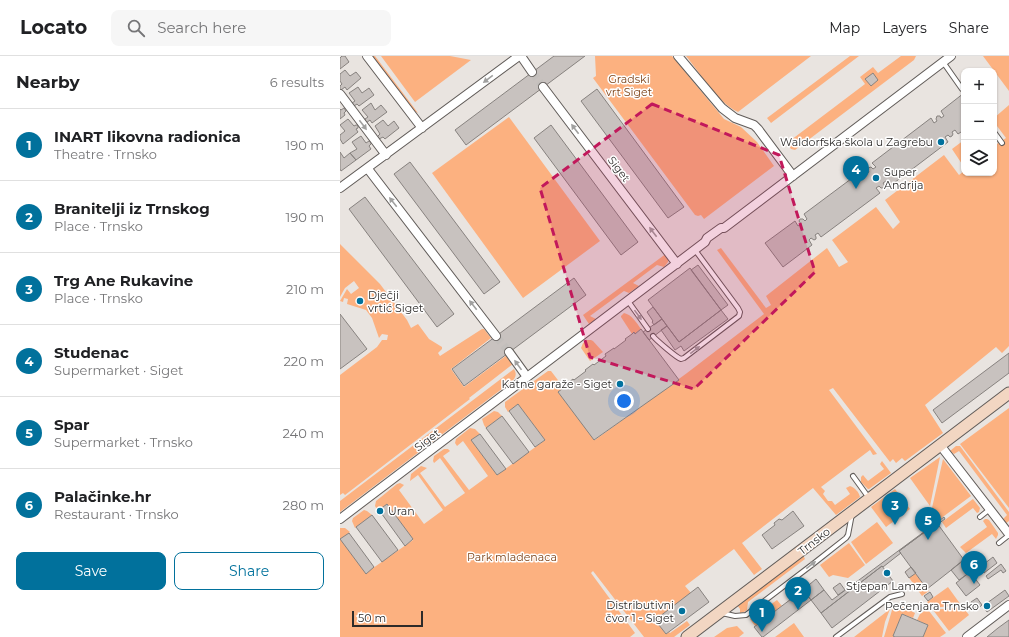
<!DOCTYPE html>
<meta charset="utf-8">
<style>
body{margin:0;font-family:Montserrat,sans-serif;background:#f6f6f6;color:#202124}
.controls{position:absolute;right:12px;top:12px;display:grid;overflow:hidden;border-radius:8px;box-shadow:0 1px 3px #0004}
.controls button{width:36px;height:36px;display:grid;place-items:center;padding:0;border:0;border-bottom:1px solid #e0e0e0;background:#fff;color:#202124;font:20px sans-serif}
.scale{position:absolute;left:12px;bottom:10px;width:71px;box-sizing:border-box;padding-left:4px;border:2px solid #2d2b2a;border-top:0;font-size:11px;line-height:14px;white-space:nowrap;color:#2d2b2a;-webkit-text-stroke:3px #fff;paint-order:stroke}
.you{position:absolute;left:284px;top:345px;width:14px;height:14px;margin:-10px;border:3px solid #fff;border-radius:50%;background:#1a73e8;box-shadow:0 0 0 6px #1a73e833}
.badge{display:grid;place-items:center;width:26px;height:26px;border-radius:50%;background:#01719c;color:#fff;font-size:13px;font-weight:700}
.pin{position:absolute;translate:-50% -33px;filter:drop-shadow(0 1px 2px #0008)}
.pin::after{content:'';position:absolute;top:21px;width:14px;height:12px;background:inherit;clip-path:polygon(0 0,100% 0,50% 100%)}
.list{margin:0;padding:0;list-style:none}
h2{display:flex;justify-content:space-between;align-items:center;height:52px;margin:0;padding:0 16px;font-size:17px}
h2 small{font-size:13px;font-weight:400;color:#757577}
.list li{display:grid;grid-template-columns:26px 1fr auto;gap:12px;align-items:center;box-sizing:border-box;height:72px;padding:0 16px;border-top:1px solid #e0e0e0}
.list b{display:block;font-size:15px;white-space:nowrap}
.list p{margin:0;font-size:13px;white-space:nowrap;color:#757577}
.list em{font-size:13px;font-style:normal;color:#757577}
.actions{display:flex;gap:8px;padding:12px 16px}
.actions a{flex:1;padding:9px 0;border:1px solid #01719c;border-radius:8px;text-align:center;font-size:14px;color:#01719c}
.actions .main{background:#01719c;color:#fff}
.icon{flex:none;width:22px;height:22px;fill:none;stroke:currentColor;stroke-width:2;stroke-linecap:round;stroke-linejoin:round}
.map{position:relative;flex:none;width:669px;height:581px;overflow:hidden}
header{display:flex;align-items:center;gap:24px;box-sizing:border-box;height:56px;padding:0 20px;background:#fff;border-bottom:1px solid #e0e0e0}
header strong{font-size:19px}
nav{display:flex;gap:22px;margin-inline-start:auto;font-size:14px}
.search{width:280px;height:36px;background:#f6f6f6;display:flex;align-items:center;gap:10px;box-sizing:border-box;padding:0 14px;border-radius:8px;color:#757577;font-size:15px}
main{display:flex}
aside{flex:1;background:#fff}
.map>svg:first-child{display:block}
.green{fill:#fcb180}
.building{fill:#c8c2bf;stroke:#87827f}
.lines{fill:none;stroke-linecap:round;stroke-linejoin:round}
.street-tunnel{stroke:#c3bfbc;stroke-width:8;stroke-dasharray:8 4;stroke-linecap:butt}
.lane-casing{stroke:#615c59;stroke-width:6}
.street-casing{stroke:#615c59;stroke-width:10}
.secondary-casing{stroke:#615c59;stroke-width:13}
.lane{stroke:#fff;stroke-width:4}
.street{stroke:#fff;stroke-width:8}
.secondary{stroke:#f2d6c2;stroke-width:11}
.oneway{fill:#a0a09f}
.marked{fill:#c2185b;fill-opacity:0.2;stroke:#c2185b;stroke-width:3;stroke-dasharray:8 5;stroke-linejoin:round}
.poi-dot{fill:#01719c;stroke:#fff;stroke-width:1.5}
.labels{text-anchor:middle;stroke-width:3;stroke-linejoin:round;paint-order:stroke}
.park-label{font-size:11px;fill:#7e451b;stroke:#fff}
.poi-label{font-size:11px;fill:#2d2b2a;stroke:#fff;text-anchor:end}
.street-label{font-size:11px;fill:#2d2b2a;stroke:#fff}
</style>
<header>
<strong>Locato</strong>
<div class="search"><svg class="icon" aria-label="search" viewBox="0 0 24 24"><circle cx="10" cy="10" r="6"/><path d="M15 15l6 6"/></svg>Search here</div>
<nav><a>Map</a><a>Layers</a><a>Share</a></nav>
</header>
<main>
<aside>
<h2>Nearby<small>6 results</small></h2>
<ul class="list">
<li><span class="badge">1</span><div><b>INART likovna radionica</b><p>Theatre · Trnsko</p></div><em>190 m</em></li>
<li><span class="badge">2</span><div><b>Branitelji iz Trnskog</b><p>Place · Trnsko</p></div><em>190 m</em></li>
<li><span class="badge">3</span><div><b>Trg Ane Rukavine</b><p>Place · Trnsko</p></div><em>210 m</em></li>
<li><span class="badge">4</span><div><b>Studenac</b><p>Supermarket · Siget</p></div><em>220 m</em></li>
<li><span class="badge">5</span><div><b>Spar</b><p>Supermarket · Trnsko</p></div><em>240 m</em></li>
<li><span class="badge">6</span><div><b>Palačinke.hr</b><p>Restaurant · Trnsko</p></div><em>280 m</em></li>
</ul>
<div class="actions"><a class="main">Save</a><a>Share</a></div>
</aside>
<div class="map">
<svg width="669" height="581" viewBox="0 0 669 581">
<rect width="100%" height="100%" fill="#e9e4e0"/>
<path class="green" d="M32 0H35L78 57 74 55Z
M41 0H110L131 4 75 46Z
M255 0H332L384 63 401 71 417 86 434 110 364 163 361 159 358 160 355 159 253 22 256 20Z
M346 0H471L398 56C377 46 361 18 346 0Z
M510 0H519L431 67 427 62Z
M561 0H576L574 4 455 94 451 93 447 87 525 28 520 21 533 11 538 17Z
M643 0H669V35Z
M669 49V290L662 297 656 291 585 349 603 377 565 405 562 402 556 407 553 403 550 406 493 332 489 334 537 398 533 399 530 394 481 431 485 435 483 438 488 445H492L495 449 510 438 506 432 510 430C515 432 519 436 520 441L496 459 473 432 402 487 422 513 414 519 394 493 345 530 351 537 316 564 326 578 329 576 330 577 347 565 350 569 334 581H304L253 515 251 517 295 577 290 581H0V472H5L10 476 1 483 26 517 73 484 47 448 38 455 35 450 36 445 57 428 60 427 64 429 59 434 84 468 103 454 78 419 70 425 71 418 81 410 87 412 80 417 105 451 125 437 100 402 94 407 93 405 94 400 104 393H108L110 395 103 400 129 434 148 420 123 385 117 390 115 387 116 383 130 372 135 373 140 378 131 384 157 419 205 384 178 348 168 356 165 351V346L208 315H211L224 332 218 336 255 384 347 317 424 258 377 194 381 192 426 252 431 249 426 240 487 192 499 211 508 206 492 184 536 151 553 173 560 166 545 144 604 99 619 119 624 115V117H654V85L657 88 666 82 654 66V62Z
M169 61 260 185 183 242 92 117Z
M624 84V111L612 93Z
M0 188 40 228 67 264 71 272 78 268 89 283 102 291V293L98 297 100 300 142 273H144L151 282 111 313 124 331 167 299 173 308 129 342 130 343 5 439 3 437 0 439V319L37 291 42 284H47L48 279 42 278 39 282 32 262 26 254 7 248 8 243 4 242 3 246 0 245 7 233 11 238 19 232 14 225 5 232 0 241Z
M327 197 328 201V206L324 211 317 209 293 227 299 230 289 237 284 235 250 260 256 263 249 268 243 259Z
M284 257C292 259 296 266 301 273L295 278 294 276 292 278 281 261V260Z
M247 284H251L253 285 263 296 250 305 241 292 243 287Z
M174 313C177 318 176 322 171 326L0 456V445Z
M669 352V452L620 388Z
M154 355 158 356 162 360 146 372 144 369 142 363Z
M616 390H620L669 456V465L665 468 662 464 667 459 619 395 614 398 610 395Z
M600 401 590 450 570 422Z
M603 403 631 440 600 463 592 452Z
M542 405 551 417 529 433H528L521 426V421L523 419 528 425 544 413 540 408Z
M555 433 570 453 546 471 531 451Z
M633 443 640 452 639 456 637 457 633 452 606 472 602 466Z
M24 454 27 455 32 459 15 472 12 465 13 462Z
M645 463H647L649 464 658 477V479L656 483 652 478 626 497 620 491 647 471 643 465Z
M537 466 553 487 526 508 511 486Z
M509 487 525 509 508 522 493 519 489 521 480 509Z
M463 499 465 503 408 546 407 554 404 556 400 557V553L397 549Z
M571 511 589 535 582 540 565 516Z
M608 531 621 549 592 552 587 546Z
M437 544 442 550 415 570 410 563Z
M556 549H559L575 557 573 562 562 558 553 580 555 581H544L552 554V552Z
M623 551 629 559 609 575 593 554Z
M550 553 545 566 542 581H514Z
M586 554 589 555 606 577 600 581H583L588 569 577 564 580 558Z
M454 567 464 581H435Z
M397 570 404 577 399 581H374L387 572Z"/>
<path class="building" d="M2 0H5L9 6 0 13V2Z
M214 0H245L126 89 115 74Z
M5 14 10 20 16 16 21 22 7 34 5 31 1 34 0 33V30L2 28 0 25V18Z
M533 17 538 24 531 30 525 23Z
M18 31 22 37 29 32 34 39 19 50 17 48 14 50 12 49V47L15 45 9 37Z
M257 33 344 151 328 162 241 45Z
M624 37V74L618 78 615 74 612 76 613 78 612 80 610 81 608 79 605 81 608 86 550 130 546 125 543 127 545 130 543 132H541L539 130 536 132 540 137 481 181 478 177 475 179 476 181V183L474 184 471 182 469 184 472 189 443 211 425 187 455 165 458 170 461 168 459 165 460 163H463L465 165 467 163 464 158 523 114 526 118 529 116 528 114V112L531 111 533 113 536 111 532 107 591 62 594 67 597 65 596 63 597 60H600L601 62 604 60 601 55Z
M31 47 35 54 41 49 47 56 32 67 30 64 26 67 25 66V63L28 61 22 54Z
M4 52 6 55 4 57 5 59 0 63V53L1 54Z
M8 63 14 70 16 69H18V72L16 73 18 76 3 88 0 83V79L5 75 0 69Z
M43 64 48 70 54 65 59 72 45 83 43 81 39 83 37 82 38 80 40 78 35 70Z
M211 69 298 186 281 199 194 82Z
M21 80 26 87 29 85 31 86V88L29 90 31 93 16 104 10 97 17 93 12 86Z
M0 96 4 102 10 97 16 104 1 115 0 113Z
M70 106 160 226 144 238 54 118Z
M25 141 114 258 97 271 9 153Z
M358 209 388 249 381 254 351 214Z
M350 212 381 254 339 286 308 244Z
M234 222 246 239 124 330 112 313Z
M313 251 322 263 314 269 312 266 313 265 307 256Z
M381 254 388 263 344 295 341 290 335 294 321 274 327 270 339 286Z
M0 258 27 293 0 313Z
M322 263 327 270 309 284 303 276Z
M301 273 339 324 254 384 218 336 226 330 225 329 233 323 234 324 246 315 245 314 253 308 254 309 266 300 265 298 274 292V293L286 284 285 283 292 278 294 276 295 278Z
M669 297V317L602 367 593 354Z
M178 348 205 384 195 391 169 355Z
M162 360 189 396 173 408 146 372Z
M140 378 166 413 157 419 131 384Z
M47 448 73 483 65 490 39 454Z
M453 455 464 470 432 493 422 479 435 469 434 467 439 463 442 464Z
M32 459 58 494 42 506 16 471Z
M604 461 605 463 598 468 597 467 559 495 561 497 557 500 543 511 542 510 481 557 471 544 484 534 492 544Z
M597 467 624 504 587 533 559 495Z
M9 477 34 511 26 518 0 483Z
M653 501 657 507 644 517 640 511Z
M622 505 630 516 619 524 611 514Z
M661 508 666 515 663 517 661 514 648 523 646 520Z
M542 510 553 525 492 572 481 557Z
M571 511 576 517 569 522 565 516Z
M630 516 640 529 626 540 616 527Z
M476 523 484 534 471 544 463 534Z
M500 527 505 534 498 539 493 532Z
M358 531 369 546 326 578 315 564Z
M463 534 471 544 423 581H422L414 571Z
M665 534 669 540 647 556 643 550Z
M590 536 593 541 588 545 584 540Z
M637 542 642 549 636 554 631 546Z
M562 558 588 569 583 581H555L553 580Z
M669 564V581H647L658 572Z"/>
<g class="lines">
<path class="street-tunnel" d="M192 16 203 31
M156 280 169 296"/>
<g class="lane-casing">
<path id="lane" d="M603 6 622 33
M654 76 662 87
M288 245 308 273
M313 280C316 284 337 302 341 303L344 302 399 260 400 256 398 252 355 194
M513 420 529 442
M640 461 650 453
M659 487 669 479
M382 557 395 560 406 559 473 508 506 482 508 479 512 458
M496 581 550 541 562 538"/>
</g>
<g class="street-casing">
<path id="street" d="M27 0 82 72
M181 0 192 16
M338 0 382 52 395 62 414 69 418 73 453 120
M203 31 337 208
M0 38 46 99
M28 113 156 280
M0 132 179 0
M169 296 187 321
M600 389 669 478
M0 463 365 186 367 182 381 172H384L611 0
M627 581 669 549"/>
</g>
<g class="secondary-casing">
<path id="secondary" d="M347 581 669 337"/>
</g>
<use href="#lane" class="lane"/>
<use href="#street" class="street"/>
<use href="#secondary" class="secondary"/>
</g>
<defs><path id="oneway-solid" d="M-6-.8H1V-3.2L6.5 0L1 3.2V.8H-6Z"/></defs>
<g class="oneway">
<use href="#oneway-solid" transform="translate(148 23) rotate(143)"/>
<use href="#oneway-solid" transform="translate(23 69) rotate(53)"/>
<use href="#oneway-solid" transform="translate(235 73) rotate(-127)"/>
<use href="#oneway-solid" transform="translate(53 146) rotate(-128)"/>
<use href="#oneway-solid" transform="translate(313 176) rotate(-127)"/>
<use href="#oneway-solid" transform="translate(133 249) rotate(-128)"/>
<use href="#oneway-solid" transform="translate(298 259) rotate(54)"/>
<use href="#oneway-solid" transform="translate(355 294) rotate(-37)"/>
<use href="#oneway-solid" transform="translate(178 309) rotate(-126)"/>
<use href="#oneway-solid" transform="translate(471 509) rotate(-38)"/>
</g>
<path class="marked" d="M312 48 439 99 475 216 354 333 250 301 200 132Z"/>
<g class="poi-dot">
<circle cx="601" cy="86" r="4"/>
<circle cx="536" cy="122" r="4"/>
<circle cx="20" cy="245" r="4"/>
<circle cx="280" cy="328" r="4"/>
<circle cx="40" cy="455" r="4"/>
<circle cx="547" cy="517" r="4"/>
<circle cx="647" cy="550" r="4"/>
<circle cx="342" cy="555" r="4"/>
</g>
<g class="labels">
<g class="park-label">
<text x="289" y="27">Gradski<tspan x="289" dy="13">vrt Siget</tspan></text>
<text x="172" y="505">Park mladenaca</text>
</g>
<g class="poi-label">
<text x="593" y="90">Waldorfska škola u Zagrebu</text>
<text x="544" y="120" text-anchor="start">Super<tspan x="544" dy="13">Andrija</tspan></text>
<text x="28" y="243" text-anchor="start">Dječji<tspan x="28" dy="13">vrtić Siget</tspan></text>
<text x="272" y="332">Katne garaže - Siget</text>
<text x="48" y="459" text-anchor="start">Uran</text>
<text x="547" y="534" text-anchor="middle">Stjepan Lamza</text>
<text x="334" y="553">Distributivni<tspan x="334" dy="13">čvor 1 - Siget</tspan></text>
<text x="639" y="554">Pečenjara Trnsko</text>
</g>
<g class="street-label">
<text transform="translate(279 113) rotate(53)" y="4">Siget</text>
<text transform="translate(87 384) rotate(-37)" y="4">Siget</text>
<text transform="translate(474 485) rotate(-38)" y="4">Trnsko</text>
</g>
</g>
</svg>
<div class="controls">
<button>+</button>
<button>−</button>
<button><svg class="icon" aria-label="layers" viewBox="0 0 24 24"><path d="M12 4l9 5-9 5-9-5zM3 14l9 5 9-5"/></svg></button>
</div>
<div class="scale">50 m</div>
<div class="you"></div>
<div class="pin badge" style="left:422px;top:576px">1</div>
<div class="pin badge" style="left:458px;top:554px">2</div>
<div class="pin badge" style="left:555px;top:469px">3</div>
<div class="pin badge" style="left:516px;top:133px">4</div>
<div class="pin badge" style="left:588px;top:484px">5</div>
<div class="pin badge" style="left:634px;top:528px">6</div>
</div>
</main>
